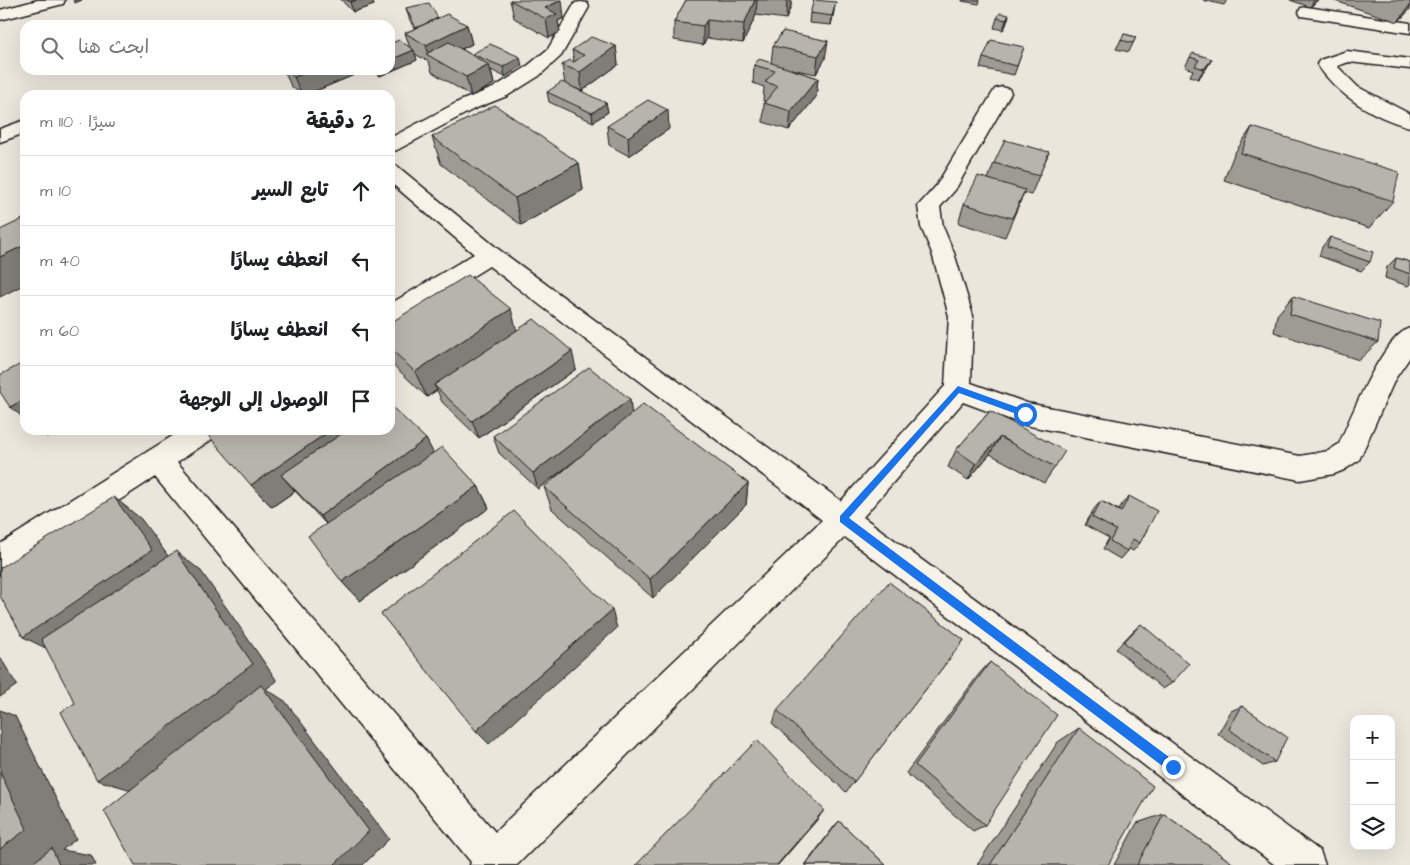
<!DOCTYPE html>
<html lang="ar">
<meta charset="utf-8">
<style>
body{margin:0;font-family:"Architects Daughter","Playpen Sans Arabic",sans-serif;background:#f6f6f6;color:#202124;direction:rtl}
.controls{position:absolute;right:15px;bottom:15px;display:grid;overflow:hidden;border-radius:10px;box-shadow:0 5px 20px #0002}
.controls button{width:45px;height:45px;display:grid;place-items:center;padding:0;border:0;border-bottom:1px solid #e0e0e0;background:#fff;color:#202124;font:25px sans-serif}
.stop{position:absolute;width:15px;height:15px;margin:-11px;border:4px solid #1a73e8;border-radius:50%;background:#fff}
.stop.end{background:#1a73e8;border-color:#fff;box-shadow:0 1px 5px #0008}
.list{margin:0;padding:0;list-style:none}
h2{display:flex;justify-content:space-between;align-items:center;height:65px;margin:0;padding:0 20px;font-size:21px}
h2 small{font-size:16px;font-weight:400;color:#757577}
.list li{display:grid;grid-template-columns:32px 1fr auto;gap:15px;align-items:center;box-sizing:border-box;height:70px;padding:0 20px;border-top:1px solid #e0e0e0}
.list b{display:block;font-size:19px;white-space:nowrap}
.list em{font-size:16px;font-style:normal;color:#757577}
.icon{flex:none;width:28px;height:28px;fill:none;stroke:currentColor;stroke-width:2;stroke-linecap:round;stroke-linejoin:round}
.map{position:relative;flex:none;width:1410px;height:865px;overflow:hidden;direction:ltr}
.search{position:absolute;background:#fff;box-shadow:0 5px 20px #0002;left:20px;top:20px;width:375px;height:55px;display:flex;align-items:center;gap:12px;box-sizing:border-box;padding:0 18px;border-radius:15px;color:#757577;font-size:19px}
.panel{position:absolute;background:#fff;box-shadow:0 5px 20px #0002;left:20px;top:90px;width:375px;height:345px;border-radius:15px;direction:rtl}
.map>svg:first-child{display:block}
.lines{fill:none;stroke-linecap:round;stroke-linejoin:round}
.street-casing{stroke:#1c1c1c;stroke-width:3}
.street{fill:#f7f3e8;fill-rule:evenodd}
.wall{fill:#9d9b94;stroke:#1c1c1c}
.shaded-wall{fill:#7f7e78;stroke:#1c1c1c}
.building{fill:#b6b4ac;stroke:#1c1c1c}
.route{fill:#1a73e8}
</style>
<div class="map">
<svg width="1410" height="865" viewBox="0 0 1410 865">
<rect width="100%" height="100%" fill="#eae6dc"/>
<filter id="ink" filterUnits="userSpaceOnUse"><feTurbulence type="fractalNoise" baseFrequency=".02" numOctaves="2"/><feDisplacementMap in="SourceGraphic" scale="10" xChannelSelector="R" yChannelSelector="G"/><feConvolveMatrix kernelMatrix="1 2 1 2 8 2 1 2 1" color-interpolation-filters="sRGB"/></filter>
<g filter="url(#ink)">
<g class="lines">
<g class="street-casing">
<path id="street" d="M38 0H65L63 4 0 20V10Z
M581 2 587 3 589 7 561 56 539 76 507 96 474 109 397 150 390 152V138L460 101 493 88 525 68 548 49 575 3Z
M1307 7 1410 23V33L1301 16 1299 12 1301 8Z
M1347 51 1410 59V69L1349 62 1337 66 1358 87 1410 114V127C1374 118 1337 95 1317 64L1320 60Z
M1002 87 1009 89 1011 93 955 190 940 207 943 227 954 253 973 316 971 383 1027 403 1300 456 1328 451 1339 444C1351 417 1383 336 1410 328V357L1395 379 1359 460 1344 470 1334 474 1300 480 1025 425 963 402 863 517 1320 851 1325 865H1275L845 537 517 865H470L471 862 155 477 11 571 0 575V544L182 430H218L214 438 177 462 495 832 822 520 489 266 399 322 390 325V304L474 254 390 182V164L397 166 498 249 841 501 945 386 949 316 932 253 921 227 918 206 936 186 995 89Z
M25 120V133L0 142V129Z"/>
</g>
<use href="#street" class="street"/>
</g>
<path class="wall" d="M341 0H372L374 5 353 12Z
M510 0 564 18 558 21 560 32 549 38 514 18Z
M686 0H791V6L786 19 756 15 743 43 707 38 703 45 674 40V22Z
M962 0H980L979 4 962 1Z
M1203 0H1227L1224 5Z
M1290 0H1318L1310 7Z
M1332 0H1410V9L1398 22Z
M406 8 438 18 467 25 472 44 462 49 473 56 472 54 522 66 505 77 491 70 494 84 471 96 432 72 429 62 415 54 417 60 380 76 372 70H390L410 48 405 33 414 29 409 18Z
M834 11 831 25 809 23 810 13Z
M1009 15 1006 25 1003 30 994 28 997 18Z
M783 31 825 59 816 74 791 69 818 78 816 97 789 130 763 122 764 103 765 101H763L764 87 753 83 754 65 771 63 773 46Z
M1124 34 1136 37 1129 52 1116 49Z
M616 46 618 65 582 91 565 84 562 65 574 61 572 50Z
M1024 47 1014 75 980 68 983 58Z
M1190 57 1212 59 1206 69 1198 79 1190 76 1193 70 1185 67Z
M231 70H269L267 73Z
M284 70H366L306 95H302L291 86Z
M547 92 606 103 608 112 593 122 549 102Z
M607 126 669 129 629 156 609 145Z
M1252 127 1393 201 1369 228 1224 180 1234 154Z
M432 137 579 163 583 190 521 225 441 164Z
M1049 152 1031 195 1024 193 1005 237 958 223 964 204 988 179 994 163Z
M1330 237 1370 262 1361 271 1319 256 1322 247Z
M1396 258 1410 262V284L1408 286 1385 278 1387 267Z
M1293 296 1378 342 1359 360 1274 332 1277 315Z
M390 323 517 330 576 369 479 438 442 402 437 390 427 397 390 362Z
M990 411 1055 467 1044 483 990 454 968 480 948 467 956 450Z
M632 414 748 483 746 505 653 598 552 509 544 487 579 458 538 489 499 453 493 436Z
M426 439 433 453 478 486 489 508 360 601 342 582 326 524 295 491 272 507 251 485Z
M1129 496 1140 543 1133 551 1128 548 1127 551 1120 559 1103 549 1109 538 1085 525 1094 509 1101 501 1119 510 1122 504Z
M1141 624 1172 683 1163 689 1116 649 1133 631Z
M964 640 846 792 773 724 777 710Z
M990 662 985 825 973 831 906 773 979 674Z
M1242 706 1275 762 1263 766 1218 734 1231 711Z
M1079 728 1108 865H977L1058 742Z
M1164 814 1235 865H1114L1137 823Z
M839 821 886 865H805L833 828Z"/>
<path class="shaded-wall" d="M73 0H82L75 3Z
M357 0H372L374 5 353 12 350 2Z
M562 0 564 18 558 21 560 32 549 38 546 19 545 8Z
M755 0H757L756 15 743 43 744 24Z
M787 0H791V6L786 19Z
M1314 0H1318L1310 7Z
M836 2 834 11 831 25 832 16Z
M1410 5V9L1398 22Z
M1009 15 1006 25 1003 30 1006 20Z
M707 20V38L703 45V26Z
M467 25 472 44 438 60 429 55 426 45Z
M828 41 825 59 816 74 818 56Z
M616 46 618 65 582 91 580 72Z
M414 50 417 60 380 76 377 70H390V60Z
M520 57 522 66 505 77 503 67Z
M1212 59 1206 69 1198 79 1204 69Z
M489 65 494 84 471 96 466 77Z
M312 70H366L306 95H302L294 77Z
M818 78 816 97 789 130 791 111Z
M606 103 608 112 593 122 592 113Z
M668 110 669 129 629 156 628 137Z
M579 163 583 190 521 225 515 198Z
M25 245V284L0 297V257Z
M511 309 518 335 434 385 437 390 427 397 415 372Z
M572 351 576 369 479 438 472 421Z
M25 399V419L10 407Z
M630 399 632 417 538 489 533 473Z
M39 430H59L47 437Z
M331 430H382L281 475 295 491 272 507 251 485Z
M1000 437 990 454 968 480 976 464Z
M426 439 435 456 332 531 320 516Z
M748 483 746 505 653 598 650 579Z
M478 486 489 508 360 601 342 582Z
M114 497 141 519 179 571 58 654 23 637Z
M176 551 201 571 277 681 266 689 285 701 389 839 363 865H334L132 790 97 780Z
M612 610 617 628 489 744 476 731Z
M0 657 17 685 0 697Z
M0 710 15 716 76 839 62 850 91 855 96 865H0Z
M824 810 817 820 778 865H777Z"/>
<path class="building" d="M347 0H357L350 2Z
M510 0H561L545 8 557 14 546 19Z
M686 0H755L744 24 707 20 703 26 674 22Z
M814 0 836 2 832 16 810 13Z
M429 3 438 18 416 28 406 8Z
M1000 13 1009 15 1006 20 997 18Z
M447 14 467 25 426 45 405 33Z
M783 31 828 41 818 56 773 46Z
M1124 34 1136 37 1133 43 1121 40Z
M591 37 616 46 580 72 562 65 570 60 574 62 584 55 572 50Z
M399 40 414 50 390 60V44Z
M991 40 1024 47 1017 66 983 58Z
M449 42 489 65 466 77 426 54Z
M490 44 520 57 503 67 472 54Z
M1193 53 1212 59 1204 69 1195 66 1199 60 1190 57Z
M759 59 818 78 791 111 764 103 778 86 765 82 775 71 754 65Z
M286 70H312L294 77Z
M562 82 606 103 592 113 547 92Z
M648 100 668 110 628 137 607 126Z
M495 105 579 163 515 198 432 137Z
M1252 127 1399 172 1393 201 1241 153Z
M1005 140 1049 152 1039 176 994 163Z
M978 176 1025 190 1012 218 964 204Z
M25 218V245L0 257V230Z
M1330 237 1373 252 1370 262 1327 247Z
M1396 258 1410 262V274L1394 268Z
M468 275 511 309 415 372 390 348V323Z
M1293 296 1380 323 1378 342 1290 314Z
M534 319 572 351 472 421 434 385Z
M25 362V399L10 407 0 392V375Z
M589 367 630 399 533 473 493 436Z
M643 404 748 483 650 579 544 487Z
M390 405 426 439 320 516 281 475 347 430H390Z
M990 411 1065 451 1055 467 1000 437 976 464 956 450Z
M216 430H331L251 485 208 435Z
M442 447 478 486 342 582 308 536Z
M1129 496 1157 511 1140 543 1133 539 1127 551 1110 541 1116 530 1092 517 1101 501 1121 512Z
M114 497 152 550 23 637 0 596V568Z
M514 511 612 610 476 731 381 614Z
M176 551 253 664 97 780 61 712 75 703 41 639Z
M889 582 964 640 854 782 777 710Z
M1141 624 1189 664 1172 683 1124 642Z
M990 662 1057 715 985 825 915 765Z
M261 685 369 831 334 865H135L104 811Z
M1242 706 1287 737 1275 762 1229 729Z
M1079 728 1153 786 1108 865H990Z
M757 740 824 810 777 865H636Z
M0 772 27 829 0 849Z
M1164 814 1235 865H1137Z
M839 821 886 865H806Z
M52 848 59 865H30Z"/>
</g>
<path class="route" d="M958 386 1028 411 1029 414 1025 417 959 393 849 518 1177 763 1178 767 1177 771 1173 772 1169 771 840 522V516Z"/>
</svg>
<div class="controls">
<button>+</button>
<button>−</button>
<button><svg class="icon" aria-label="layers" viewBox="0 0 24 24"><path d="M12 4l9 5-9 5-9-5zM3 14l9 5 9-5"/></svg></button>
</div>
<div class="stop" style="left:1025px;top:414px"></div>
<div class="stop end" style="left:1173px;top:767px"></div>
<div class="search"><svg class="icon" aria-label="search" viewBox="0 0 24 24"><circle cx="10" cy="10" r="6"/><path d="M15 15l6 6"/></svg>ابحث هنا</div>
<section class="panel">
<h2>2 دقيقة<small>سيرًا · 110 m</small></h2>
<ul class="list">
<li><svg class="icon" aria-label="ahead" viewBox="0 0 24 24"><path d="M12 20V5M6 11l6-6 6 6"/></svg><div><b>تابع السير</b></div><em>10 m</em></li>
<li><svg class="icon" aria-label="left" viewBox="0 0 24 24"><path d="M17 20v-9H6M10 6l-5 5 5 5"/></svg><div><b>انعطف يسارًا</b></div><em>40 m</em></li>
<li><svg class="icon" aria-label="left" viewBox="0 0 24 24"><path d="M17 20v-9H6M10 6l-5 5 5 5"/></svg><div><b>انعطف يسارًا</b></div><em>60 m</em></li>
<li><svg class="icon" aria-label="arrive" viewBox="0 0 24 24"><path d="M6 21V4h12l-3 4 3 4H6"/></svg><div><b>الوصول إلى الوجهة</b></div></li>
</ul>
</section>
</div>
